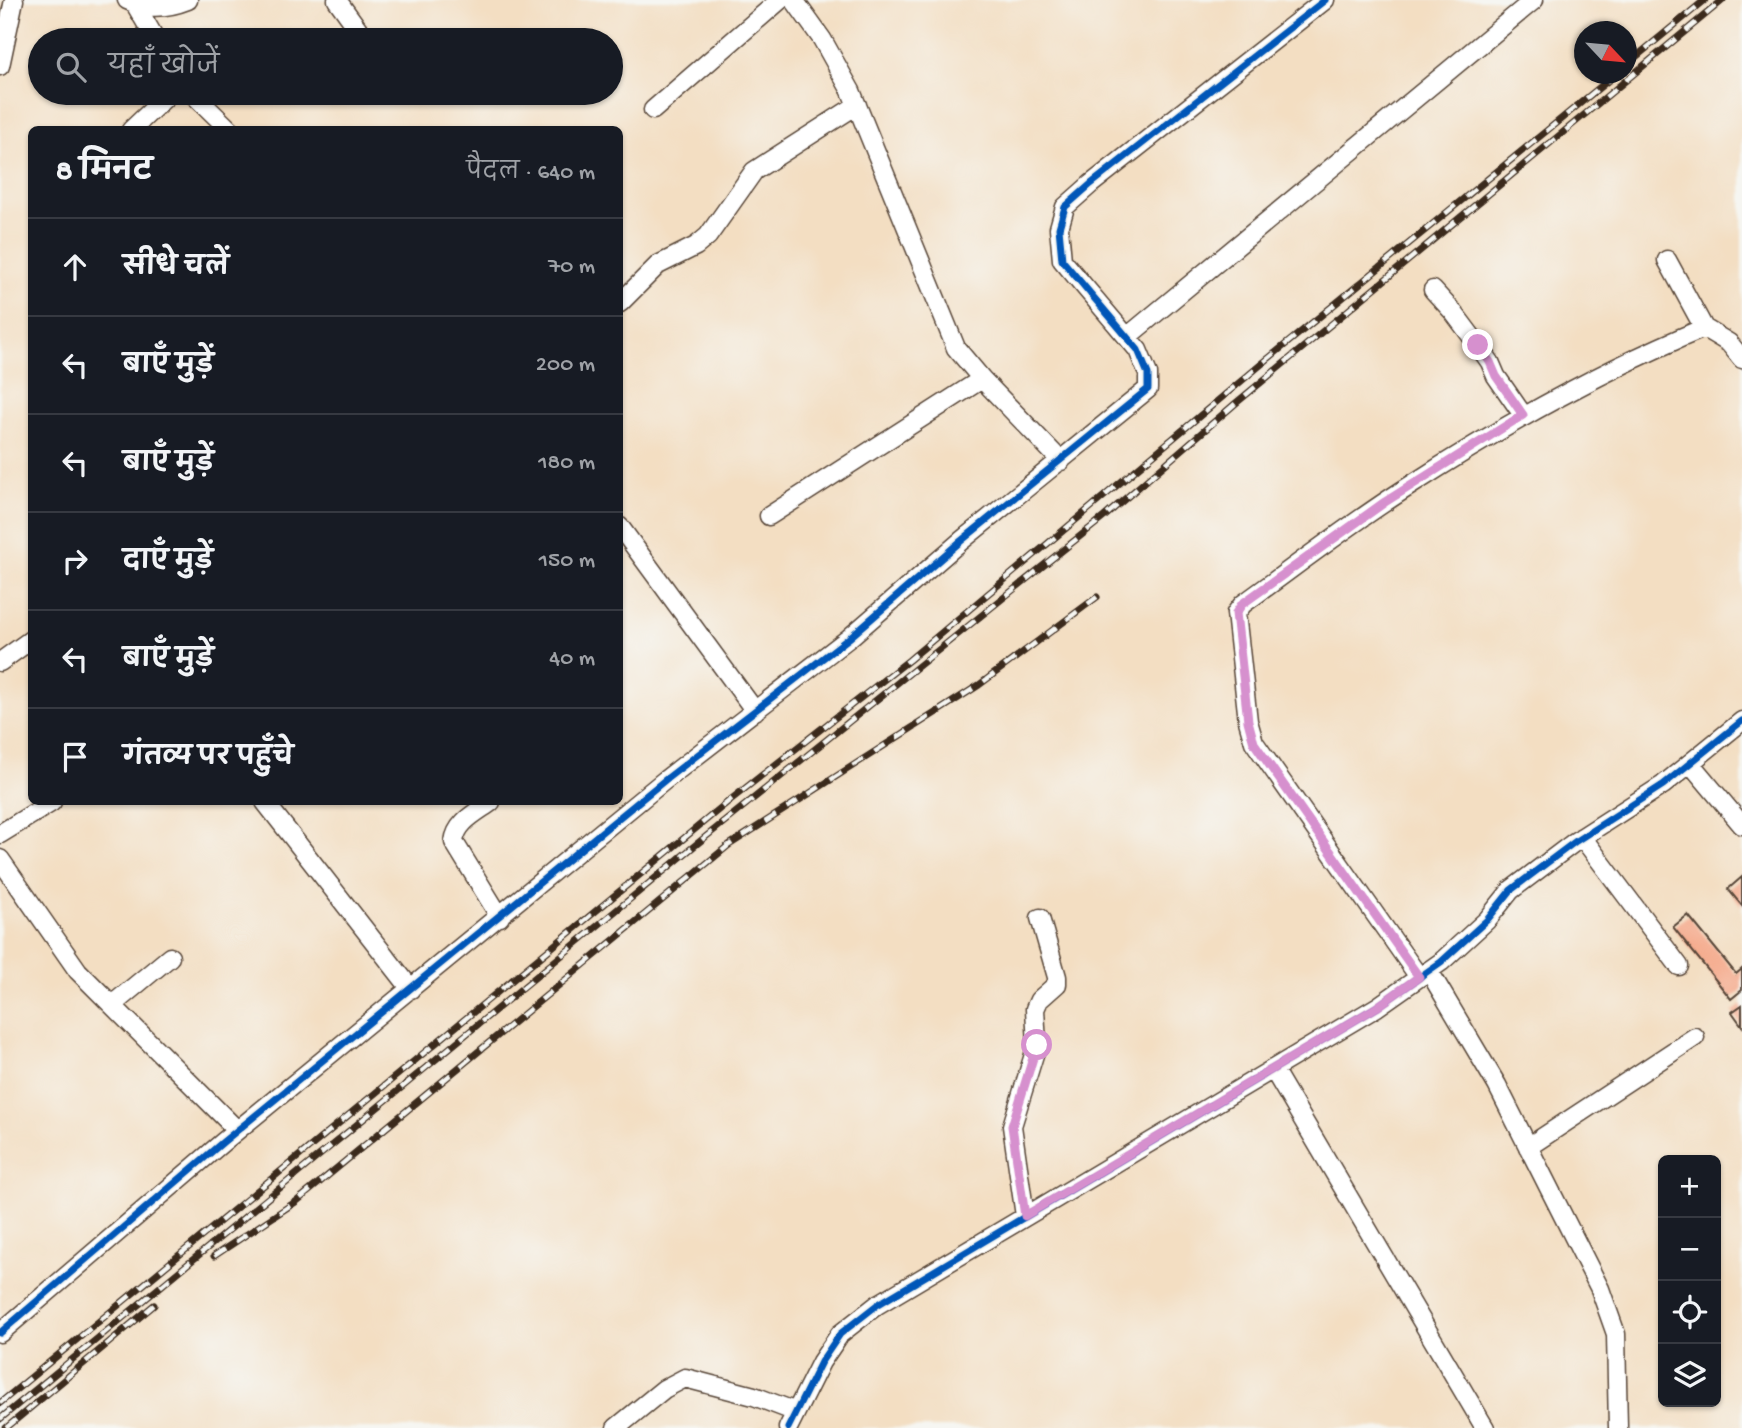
<!DOCTYPE html>
<html lang="hi">
<meta charset="utf-8">
<style>
body{margin:0;font-family:"Gochi Hand","Playpen Sans Deva",sans-serif;background:#242831;color:#f1f3f6}
.controls{position:absolute;right:21px;bottom:21px;display:grid;overflow:hidden;border-radius:10px;box-shadow:0 2px 5px #0004}
.controls button{width:63px;height:63px;display:grid;place-items:center;padding:0;border:0;border-bottom:2px solid #363941;background:#171b24;color:#f1f3f6;font:35px sans-serif}
.compass{position:absolute;left:1574px;top:21px;width:63px;height:63px;border-radius:50%;background:#171b24;box-shadow:0 2px 5px #0004;rotate:116deg}
.stop{position:absolute;width:21px;height:21px;margin:-16px;border:5px solid #d690ce;border-radius:50%;background:#fff}
.stop.end{background:#d690ce;border-color:#fff;box-shadow:0 2px 7px #0008}
.list{margin:0;padding:0;list-style:none}
h2{display:flex;justify-content:space-between;align-items:center;height:91px;margin:0;padding:0 28px;font-size:30px}
h2 small{font-size:23px;font-weight:400;color:#9ea1a6}
.list li{display:grid;grid-template-columns:46px 1fr auto;gap:21px;align-items:center;box-sizing:border-box;height:98px;padding:0 28px;border-top:2px solid #363941}
.list b{display:block;font-size:26px;white-space:nowrap}
.list em{font-size:23px;font-style:normal;color:#9ea1a6}
.icon{flex:none;width:38px;height:38px;fill:none;stroke:currentColor;stroke-width:2;stroke-linecap:round;stroke-linejoin:round}
.map{position:relative;flex:none;width:1742px;height:1428px;overflow:hidden}
.search{position:absolute;background:#171b24;box-shadow:0 2px 5px #0004;left:28px;top:28px;width:595px;height:77px;display:flex;align-items:center;gap:18px;box-sizing:border-box;padding:0 24px;border-radius:38px;color:#9ea1a6;font-size:26px}
.panel{position:absolute;background:#171b24;box-shadow:0 2px 5px #0004;left:28px;top:126px;width:595px;height:679px;border-radius:10px}
.map>svg:first-child{display:block}
.building{fill:#f5aa8c}
.lines{fill:none;stroke-linecap:round;stroke-linejoin:round}
.minor-casing{stroke:#574537;stroke-width:21}
.minor{stroke:#fff;stroke-width:18}
.rail-casing{stroke:#3b2a1e;stroke-width:7}
.rail{stroke:#f6f6f2;stroke-width:4.5;stroke-dasharray:13;stroke-linecap:butt}
.cycleway-casing{stroke:#f6f6f2;stroke-width:11}
.cycleway{stroke:#0057b8;stroke-width:7}
.route{stroke:#d690ce;stroke-width:9}
</style>
<div class="map">
<svg width="1742" height="1428" viewBox="0 0 1742 1428">
<rect width="100%" height="100%" fill="#f6f6f2"/>
<filter id="ink" filterUnits="userSpaceOnUse"><feTurbulence type="fractalNoise" baseFrequency=".0143" numOctaves="2"/><feDisplacementMap in="SourceGraphic" scale="14" xChannelSelector="R" yChannelSelector="G"/><feConvolveMatrix kernelMatrix="1 2 1 2 8 2 1 2 1" color-interpolation-filters="sRGB"/></filter>
<filter id="wash" filterUnits="userSpaceOnUse"><feTurbulence type="fractalNoise" baseFrequency=".00686" numOctaves="4" result="noise"/><feDisplacementMap in="SourceGraphic" scale="28" xChannelSelector="R" yChannelSelector="G"/><feGaussianBlur stdDeviation="1.57" result="paint"/><feColorMatrix in="noise" values="0 0 0 0 0 0 0 0 0 0 0 0 0 0 0 0 0 1.4 0 .05"/><feComposite in="paint" operator="in"/></filter>
<g filter="url(#wash)">
<rect width="100%" height="100%" fill="#f3dec2"/>
<g id="blocks">
<path class="building" d="M1742 877V906L1728 889Z
M1688 915 1736 974 1742 969V990L1731 999 1673 927Z
M1742 1005V1026L1732 1012Z"/>
</g>
</g>
<g filter="url(#ink)">
<use href="#blocks" fill-opacity="0" stroke="#574537" stroke-width="2"/>
<g class="lines">
<g class="minor-casing">
<path id="minor" d="M127 0C147 10 168 8 188 0
M337 0 366 40
M794 0 822 39 851 91 956 348 982 379 1061 461
M135 4 156 40
M0 66 14 0
M192 93 230 130
M653 110 780 0
M131 130 170 93
M1667 260 1704 328 1729 343 1742 359
M1433 290 1454 313 1478 345 1490 362 1496 376 1523 415
M620 303 658 265 696 246 708 236 754 171 857 105
M1127 337 1534 0
M769 516 982 379
M620 527 755 711
M0 662 32 639
M1690 763 1742 825
M265 802 411 989
M491 802C476 813 456 822 454 842L500 917
M0 834 52 802
M1582 837 1679 966
M0 859 78 971 237 1130
M1429 971 1497 1085 1600 1289 1616 1334 1618 1428
M1419 977 1254 742 1248 721 1236 613 1243 604C1297 565 1351 523 1408 487 1502 426 1600 371 1704 328
M112 1005 170 957
M1273 1069 1485 1428
M1528 1147 1695 1037
M1025 1216 1012 1126 1037 1045 1035 1009 1039 1000 1057 984V977L1040 918
M0 1333 223 1142 665 780 849 638 961 541 1148 389V374L1138 350 1062 260 1059 228 1065 207 1091 184 1325 0
M616 1428 664 1389 685 1378 754 1396 796 1412
M788 1428 821 1362 840 1334 877 1305 1377 1007 1441 962 1487 920 1511 890 1576 841 1663 785 1742 721"/>
</g>
<use href="#minor" class="minor"/>
<g class="rail-casing">
<path id="rail" d="M1626 65 1705 0
M214 1256 297 1201 729 845 979 685 1097 597
M0 1403 729 801 909 660 1258 367 1616 74
M0 1419 693 847 1104 517 1236 403 1723 0
M6 1428 154 1305"/>
</g>
<use href="#rail" class="rail"/>
<g class="cycleway-casing">
<path id="cycleway" d="M0 1333 223 1142 665 780 849 638 961 541 1148 389V374L1138 350 1062 260 1059 228 1065 207 1091 184 1325 0
M788 1428 821 1362 840 1334 877 1305 1377 1007 1441 962 1487 920 1511 890 1576 841 1663 785 1742 721"/>
</g>
<use href="#cycleway" class="cycleway"/>
</g>
</g>
<g class="lines" filter="url(#ink)">
<path class="route" d="M1037 1045 1012 1126 1025 1216 1377 1007 1419 977 1254 743 1248 721 1236 613 1242 604 1385 502 1523 415 1496 376 1490 362 1478 345"/>
</g>
</svg>
<div class="controls">
<button>+</button>
<button>−</button>
<button><svg class="icon" aria-label="locate" viewBox="0 0 24 24"><circle cx="12" cy="12" r="6"/><path d="M12 2v4M12 18v4M2 12h4M18 12h4"/></svg></button>
<button><svg class="icon" aria-label="layers" viewBox="0 0 24 24"><path d="M12 4l9 5-9 5-9-5zM3 14l9 5 9-5"/></svg></button>
</div>
<svg class="compass" viewBox="-18 -18 36 36"><path d="M0-13l5 13h-10z" fill="#e53935"/><path d="M0 13l5-13h-10z" fill="#9ea1a6"/></svg>
<div class="stop" style="left:1037px;top:1045px"></div>
<div class="stop end" style="left:1478px;top:345px"></div>
<div class="search"><svg class="icon" aria-label="search" viewBox="0 0 24 24"><circle cx="10" cy="10" r="6"/><path d="M15 15l6 6"/></svg>यहाँ खोजें</div>
<section class="panel">
<h2>8 मिनट<small>पैदल · 640 m</small></h2>
<ul class="list">
<li><svg class="icon" aria-label="ahead" viewBox="0 0 24 24"><path d="M12 20V5M6 11l6-6 6 6"/></svg><div><b>सीधे चलें</b></div><em>70 m</em></li>
<li><svg class="icon" aria-label="left" viewBox="0 0 24 24"><path d="M17 20v-9H6M10 6l-5 5 5 5"/></svg><div><b>बाएँ मुड़ें</b></div><em>200 m</em></li>
<li><svg class="icon" aria-label="left" viewBox="0 0 24 24"><path d="M17 20v-9H6M10 6l-5 5 5 5"/></svg><div><b>बाएँ मुड़ें</b></div><em>180 m</em></li>
<li><svg class="icon" aria-label="right" viewBox="0 0 24 24"><path d="M7 20v-9h11M14 6l5 5-5 5"/></svg><div><b>दाएँ मुड़ें</b></div><em>150 m</em></li>
<li><svg class="icon" aria-label="left" viewBox="0 0 24 24"><path d="M17 20v-9H6M10 6l-5 5 5 5"/></svg><div><b>बाएँ मुड़ें</b></div><em>40 m</em></li>
<li><svg class="icon" aria-label="arrive" viewBox="0 0 24 24"><path d="M6 21V4h12l-3 4 3 4H6"/></svg><div><b>गंतव्य पर पहुँचे</b></div></li>
</ul>
</section>
</div>
